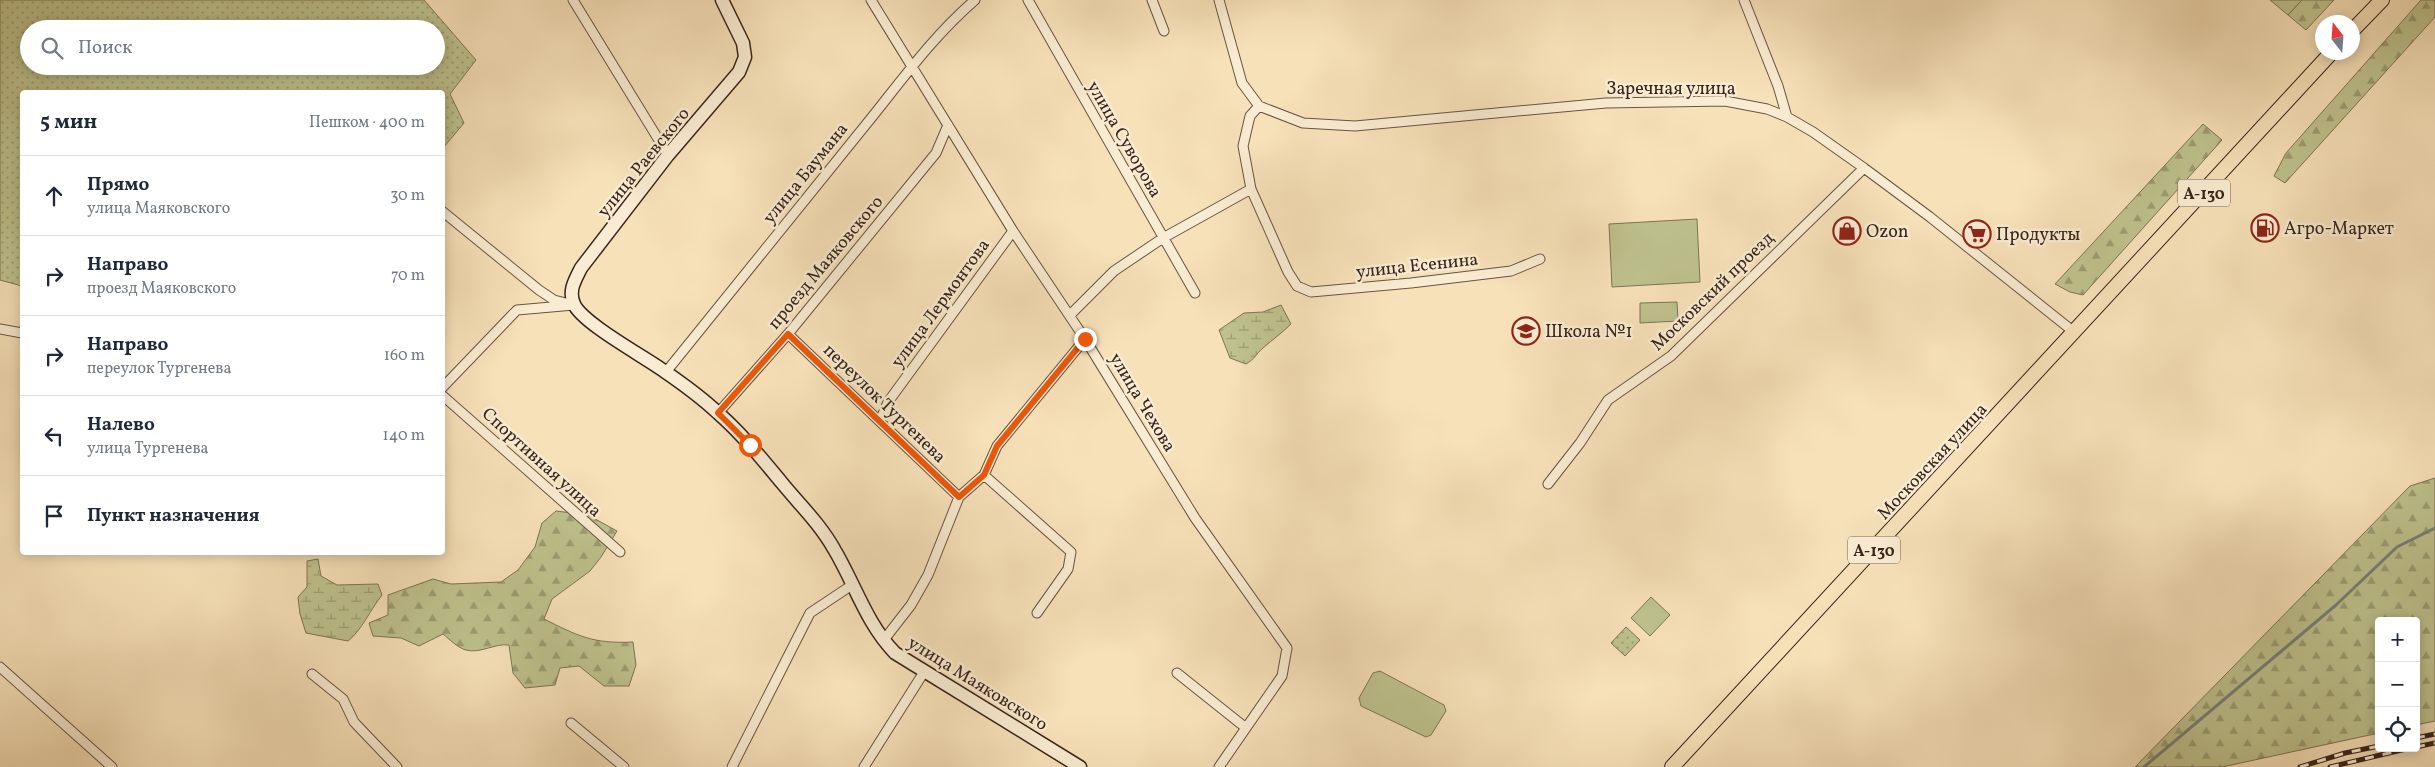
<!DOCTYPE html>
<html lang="ru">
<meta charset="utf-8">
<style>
body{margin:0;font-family:Vollkorn,serif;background:#f2f2f3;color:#1f2937}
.controls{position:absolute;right:15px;bottom:15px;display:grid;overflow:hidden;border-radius:5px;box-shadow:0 2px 12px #0003}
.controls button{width:45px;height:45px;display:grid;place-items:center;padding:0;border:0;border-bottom:1px solid #e0e1e3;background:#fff;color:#1f2937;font:25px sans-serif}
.compass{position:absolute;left:2315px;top:15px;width:45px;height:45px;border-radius:50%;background:#fff;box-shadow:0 2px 12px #0003;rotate:343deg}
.stop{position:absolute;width:15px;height:15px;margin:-11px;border:4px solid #ea580c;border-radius:50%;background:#fff}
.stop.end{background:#ea580c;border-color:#fff;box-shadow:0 1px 5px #0008}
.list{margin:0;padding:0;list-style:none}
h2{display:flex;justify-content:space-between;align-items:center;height:65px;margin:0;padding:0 20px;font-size:21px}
h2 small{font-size:16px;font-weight:400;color:#747a83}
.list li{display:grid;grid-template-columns:32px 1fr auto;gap:15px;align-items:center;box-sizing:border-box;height:80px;padding:0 20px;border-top:1px solid #e0e1e3}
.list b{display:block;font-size:19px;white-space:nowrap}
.list p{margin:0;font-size:16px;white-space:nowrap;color:#747a83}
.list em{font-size:16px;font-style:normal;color:#747a83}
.icon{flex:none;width:28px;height:28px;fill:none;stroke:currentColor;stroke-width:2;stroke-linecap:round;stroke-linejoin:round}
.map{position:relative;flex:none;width:2435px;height:767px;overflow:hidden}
.search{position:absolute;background:#fff;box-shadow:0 2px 12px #0003;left:20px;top:20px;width:425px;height:55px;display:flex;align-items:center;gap:12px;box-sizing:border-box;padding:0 18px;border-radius:28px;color:#747a83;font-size:19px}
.panel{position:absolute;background:#fff;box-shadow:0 2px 12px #0003;left:20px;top:90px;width:425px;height:465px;border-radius:5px}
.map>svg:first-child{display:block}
.grass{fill:#bec28e;stroke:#7c7455}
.forest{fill:url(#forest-firs);stroke:#7c7455}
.wetland{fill:url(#wetland-marsh);stroke:#7c7455}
.park{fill:url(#park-dots);stroke:#7c7455;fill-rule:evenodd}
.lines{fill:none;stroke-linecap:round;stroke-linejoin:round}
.stream{stroke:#768077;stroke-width:3}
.street-casing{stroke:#685443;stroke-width:11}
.secondary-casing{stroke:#39251c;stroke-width:15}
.primary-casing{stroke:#39251c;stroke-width:16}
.street{stroke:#faecd2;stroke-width:9}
.secondary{stroke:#faecd2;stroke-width:12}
.primary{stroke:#f7e1b9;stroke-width:14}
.rail-casing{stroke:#39251c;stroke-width:5}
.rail{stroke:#faecd2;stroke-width:3;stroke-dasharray:9;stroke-linecap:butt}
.route{stroke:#ea580c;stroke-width:6}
.labels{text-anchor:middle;stroke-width:5;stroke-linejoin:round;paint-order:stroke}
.shield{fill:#faecd2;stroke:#736153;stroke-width:1}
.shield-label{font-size:16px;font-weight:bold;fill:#39251c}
.street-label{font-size:18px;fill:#39251c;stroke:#faecd2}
.poi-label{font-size:18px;fill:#39251c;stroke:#faecd2;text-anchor:start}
</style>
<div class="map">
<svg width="2435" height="767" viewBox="0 0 2435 767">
<defs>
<pattern id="forest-firs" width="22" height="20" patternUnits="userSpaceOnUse" patternTransform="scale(1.25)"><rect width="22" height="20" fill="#bec28e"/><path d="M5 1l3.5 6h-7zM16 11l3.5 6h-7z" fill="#9b9d73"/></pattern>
<pattern id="wetland-marsh" width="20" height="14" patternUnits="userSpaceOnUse" patternTransform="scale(1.25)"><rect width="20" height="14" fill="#bec28e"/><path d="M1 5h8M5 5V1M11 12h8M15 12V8" fill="none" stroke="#9b9d73"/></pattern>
<pattern id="park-dots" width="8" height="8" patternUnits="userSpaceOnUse" patternTransform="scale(1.25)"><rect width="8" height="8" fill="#bec28e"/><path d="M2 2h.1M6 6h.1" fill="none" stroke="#9b9d73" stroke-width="1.8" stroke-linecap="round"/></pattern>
</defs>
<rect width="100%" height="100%" fill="#f7e1b9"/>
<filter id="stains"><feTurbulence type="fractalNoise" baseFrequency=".004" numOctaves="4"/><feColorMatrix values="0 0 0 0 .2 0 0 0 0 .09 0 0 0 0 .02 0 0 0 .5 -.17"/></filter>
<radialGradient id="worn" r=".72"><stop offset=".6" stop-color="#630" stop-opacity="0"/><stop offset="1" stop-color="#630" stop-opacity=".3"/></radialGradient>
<path class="grass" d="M2270 0H2302L2288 15Z
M1697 219 1700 282 1612 287 1609 224Z
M1677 302 1678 321 1640 323V303Z
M1651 597 1670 615 1650 636 1631 618Z
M1380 671 1444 705 1446 711 1431 735 1426 737 1361 706 1359 698 1373 673Z"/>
<path class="forest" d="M2302 0H2334L2306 30 2288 15Z
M2421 0H2435V17L2285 183 2274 176 2286 153Z
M2203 124 2222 140 2083 295 2070 292 2055 284Z
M2435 478V721L2416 725V621H2379V733L2222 767H2135L2410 486Z
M556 511 588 515 617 531 601 557 590 571 552 599 544 619C578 636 593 644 633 642L636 665 629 686H604L579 666 560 668 555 685 525 688 513 673 509 645C495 643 480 654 466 650 458 648 449 639 443 634L419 646 401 638 373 636 369 623 388 615V595L433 579 451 584 501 582 518 570 535 547 542 523Z"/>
<path class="wetland" d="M1281 305 1291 324C1282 333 1272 340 1263 348 1255 355 1256 358 1246 364L1230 358 1219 330 1244 313 1263 312Z
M318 559 321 576 337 585 378 584 382 595C370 610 362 630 348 641L306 633 300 614 298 597 307 587V561Z"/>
<path class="park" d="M0 0H424L476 60 450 94 464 123 443 148 442 92H22V286L0 280ZM29 29H436V66H29Z
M1626 627 1640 640 1625 656 1611 643Z"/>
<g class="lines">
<path class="stream" d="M2144 767 2336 605 2397 547 2435 528"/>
<g class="street-casing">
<path id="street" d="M573 0 668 155
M871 0 1013 231 1085 339 1195 518 1287 648 1282 676 1219 767
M1028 0 1195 293
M1152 0 1164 31
M1219 0 1242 83 1259 106
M1744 0 1778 86 1787 117
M1259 106 1303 123 1355 126 1606 103 1725 101 1767 109 1787 117 1813 132 1864 168 1930 217 2074 332
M1259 106 1250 116 1243 146 1251 189 1288 272 1297 286 1311 292 1411 283 1511 271 1540 259
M442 211 539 290 554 300 566 303
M1070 315 1114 271 1163 238 1251 189
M0 329 22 333
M788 334 959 497
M666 372C733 289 801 206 868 122 902 80 933 36 975 0
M442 388 517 310 574 305
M442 395 620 552
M718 413 788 334 936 153 948 125
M880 421 888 402 1013 231
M984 475 1071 552 1068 569 1037 613
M1548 484 1580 443 1608 400 1671 356 1864 168
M883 641 911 605 928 575 959 497 984 475 997 446 1085 339
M0 667 112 767
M1177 673 1246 728
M312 674 343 699 354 722 397 767
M571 723 624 767
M732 767 810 613 852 585
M864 767 924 672"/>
</g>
<g class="secondary-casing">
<path id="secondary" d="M722 0 743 43 745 57 739 72 668 155 581 268C575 280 568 291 574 304 582 323 645 357 664 371 683 384 702 398 718 413 742 434 762 459 782 483 800 505 820 524 834 549 855 584 866 623 895 653L1080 767"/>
</g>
<g class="primary-casing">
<path id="primary" d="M2352 31 2382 0
M1672 767 2332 52"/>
</g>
<use href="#street" class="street"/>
<use href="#secondary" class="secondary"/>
<use href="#primary" class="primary"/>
<g class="rail-casing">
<path id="rail" d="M2416 738 2435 734
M2416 747 2435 743
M2300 767 2345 753 2379 746
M2330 767 2410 748"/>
</g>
<use href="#rail" class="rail"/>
</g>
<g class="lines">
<path class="route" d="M750 445 718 413 788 334 959 497 984 475 997 446 1085 339"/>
</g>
<defs>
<g id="fuel-ring" transform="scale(1.4375)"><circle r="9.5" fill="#faecd2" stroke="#8f2418" stroke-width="1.5"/><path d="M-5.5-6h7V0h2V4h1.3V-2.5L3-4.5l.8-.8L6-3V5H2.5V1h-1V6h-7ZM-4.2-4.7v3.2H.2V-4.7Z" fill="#8f2418"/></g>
<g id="shop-ring" transform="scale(1.4375)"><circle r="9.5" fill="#faecd2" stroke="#8f2418" stroke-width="1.5"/><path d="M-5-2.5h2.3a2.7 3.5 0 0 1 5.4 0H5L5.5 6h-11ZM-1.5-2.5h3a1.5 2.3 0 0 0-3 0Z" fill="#8f2418"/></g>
<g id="supermarket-ring" transform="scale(1.4375)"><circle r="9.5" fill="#faecd2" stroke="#8f2418" stroke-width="1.5"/><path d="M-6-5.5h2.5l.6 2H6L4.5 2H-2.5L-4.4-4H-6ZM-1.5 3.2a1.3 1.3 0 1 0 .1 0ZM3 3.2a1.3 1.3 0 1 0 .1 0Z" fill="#8f2418"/></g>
<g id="school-ring" transform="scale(1.4375)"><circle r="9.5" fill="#faecd2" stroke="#8f2418" stroke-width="1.5"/><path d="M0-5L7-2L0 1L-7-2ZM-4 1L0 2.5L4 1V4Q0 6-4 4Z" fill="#8f2418"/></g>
</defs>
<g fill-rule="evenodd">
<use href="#fuel-ring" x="2265" y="228"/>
<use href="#shop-ring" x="1847" y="231"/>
<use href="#supermarket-ring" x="1977" y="234"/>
<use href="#school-ring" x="1526" y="331"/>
</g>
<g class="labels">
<g class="shield">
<rect x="2178" y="179.5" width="52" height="27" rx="4"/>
<rect x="1848" y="536.5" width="52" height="27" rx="4"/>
</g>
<g class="shield-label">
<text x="2204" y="199">А-130</text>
<text x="1874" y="556">А-130</text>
</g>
<g class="street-label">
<text x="1671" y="94">Заречная улица</text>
<text transform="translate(1125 139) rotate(60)" y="6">улица Суворова</text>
<text transform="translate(643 162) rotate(-51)" y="6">улица Раевского</text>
<text transform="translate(805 173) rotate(-51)" y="6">улица Баумана</text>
<text transform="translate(825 262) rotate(-50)" y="6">проезд Маяковского</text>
<text transform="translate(1417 265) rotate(-6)" y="6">улица Есенина</text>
<text transform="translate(1712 291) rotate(-44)" y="6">Московский проезд</text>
<text transform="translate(940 303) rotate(-54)" y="6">улица Лермонтова</text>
<text transform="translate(1143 402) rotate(59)" y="6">улица Чехова</text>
<text transform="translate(885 403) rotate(44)" y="6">переулок Тургенева</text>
<text transform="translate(1932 461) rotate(-47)" y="6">Московская улица</text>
<text transform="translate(542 462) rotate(42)" y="6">Спортивная улица</text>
<text transform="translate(978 683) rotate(32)" y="6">улица Маяковского</text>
</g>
<g class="poi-label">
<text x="2284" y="234">Агро-Маркет</text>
<text x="1866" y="237">Ozon</text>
<text x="1996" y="240">Продукты</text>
<text x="1545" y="337">Школа №1</text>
</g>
</g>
<rect width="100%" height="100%" filter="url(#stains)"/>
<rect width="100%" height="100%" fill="url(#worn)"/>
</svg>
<div class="controls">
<button>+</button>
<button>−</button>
<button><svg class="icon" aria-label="locate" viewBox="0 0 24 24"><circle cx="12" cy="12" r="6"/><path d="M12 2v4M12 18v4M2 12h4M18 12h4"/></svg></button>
</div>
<svg class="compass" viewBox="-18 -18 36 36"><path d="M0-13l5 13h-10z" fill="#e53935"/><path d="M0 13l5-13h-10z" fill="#747a83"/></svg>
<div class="stop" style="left:750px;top:445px"></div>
<div class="stop end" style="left:1085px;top:339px"></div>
<div class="search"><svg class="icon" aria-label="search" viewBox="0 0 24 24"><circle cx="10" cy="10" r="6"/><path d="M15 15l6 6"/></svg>Поиск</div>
<section class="panel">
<h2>5 мин<small>Пешком · 400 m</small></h2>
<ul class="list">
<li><svg class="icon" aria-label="ahead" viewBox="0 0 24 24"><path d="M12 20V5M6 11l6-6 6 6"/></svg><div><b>Прямо</b><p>улица Маяковского</p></div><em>30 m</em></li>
<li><svg class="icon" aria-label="right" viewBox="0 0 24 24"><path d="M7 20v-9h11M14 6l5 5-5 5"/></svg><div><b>Направо</b><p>проезд Маяковского</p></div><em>70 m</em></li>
<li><svg class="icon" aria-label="right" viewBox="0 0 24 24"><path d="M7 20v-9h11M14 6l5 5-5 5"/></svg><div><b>Направо</b><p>переулок Тургенева</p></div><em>160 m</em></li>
<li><svg class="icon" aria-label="left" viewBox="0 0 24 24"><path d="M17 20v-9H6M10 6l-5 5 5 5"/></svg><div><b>Налево</b><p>улица Тургенева</p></div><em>140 m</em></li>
<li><svg class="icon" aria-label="arrive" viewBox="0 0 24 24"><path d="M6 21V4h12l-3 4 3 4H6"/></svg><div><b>Пункт назначения</b></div></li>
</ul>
</section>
</div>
